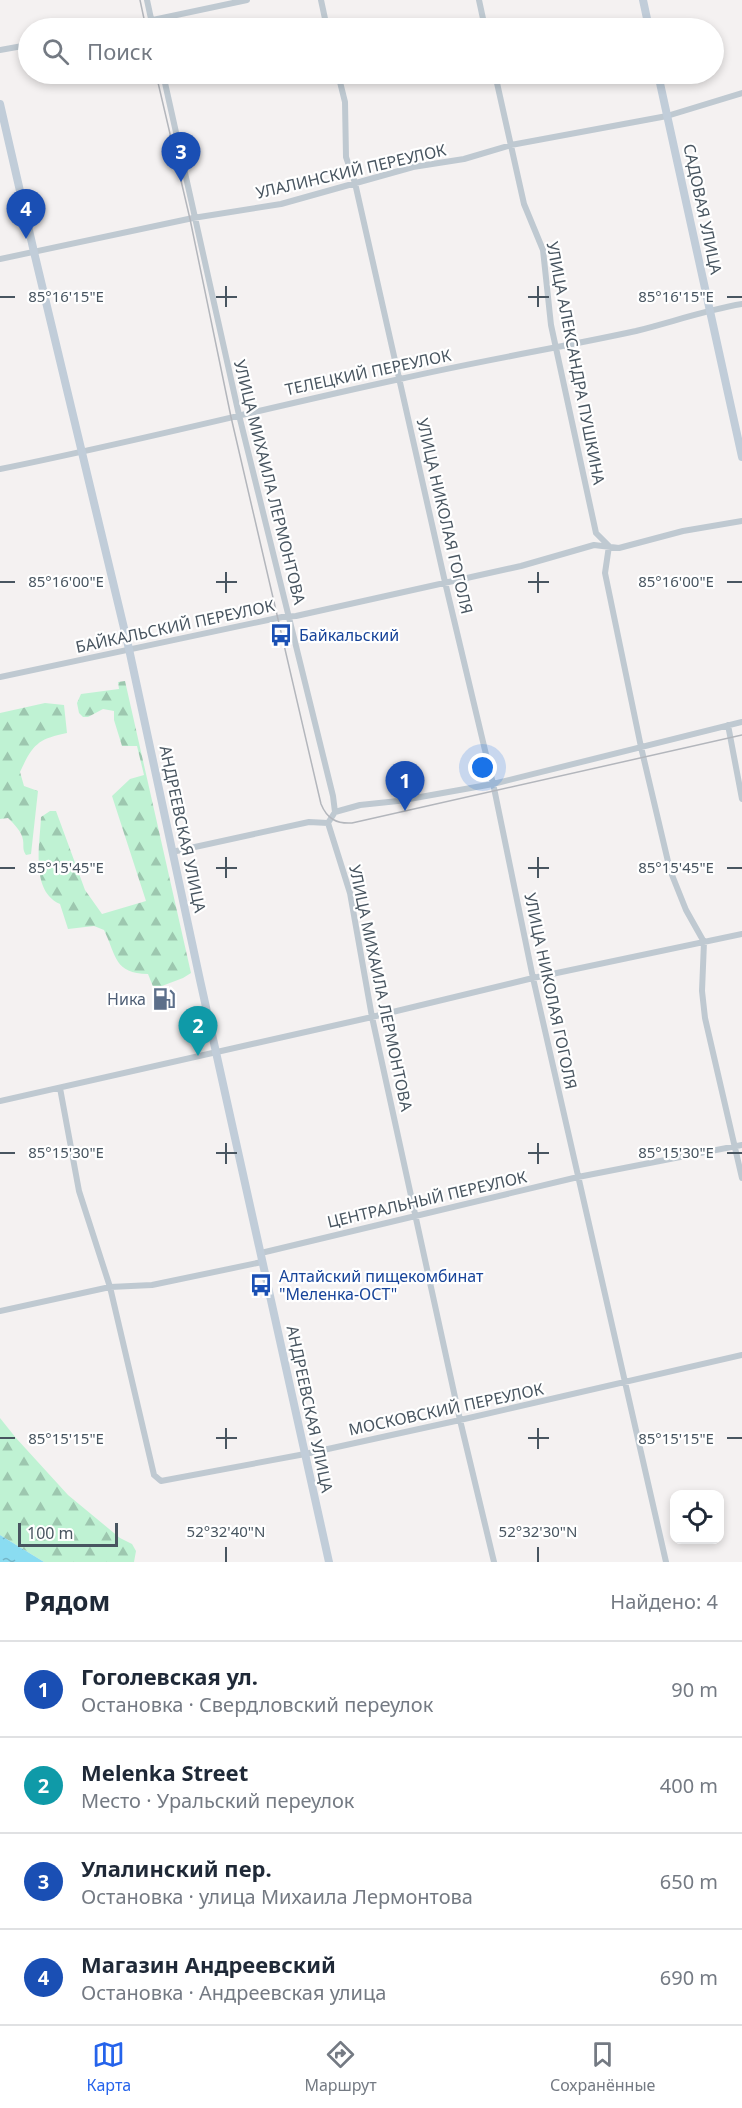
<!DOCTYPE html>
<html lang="ru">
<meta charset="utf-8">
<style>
body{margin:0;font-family:"Noto Sans",sans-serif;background:#f6f6f7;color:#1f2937}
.controls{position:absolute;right:18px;bottom:18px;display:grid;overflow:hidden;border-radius:12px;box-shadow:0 3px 9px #0003}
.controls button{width:54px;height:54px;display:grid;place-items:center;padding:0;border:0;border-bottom:2px solid #e0e1e3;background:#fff;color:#1f2937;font:30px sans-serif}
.scale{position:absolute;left:18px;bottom:15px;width:100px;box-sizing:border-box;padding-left:6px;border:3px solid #485560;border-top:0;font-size:16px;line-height:21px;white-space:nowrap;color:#485560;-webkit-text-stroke:4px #fff;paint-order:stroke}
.you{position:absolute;left:483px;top:768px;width:21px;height:21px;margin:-15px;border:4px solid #fff;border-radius:50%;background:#1a73e8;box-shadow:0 0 0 9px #1a73e833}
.badge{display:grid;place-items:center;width:39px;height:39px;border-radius:50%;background:#2563eb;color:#fff;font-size:20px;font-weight:700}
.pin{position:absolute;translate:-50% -50px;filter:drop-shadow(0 2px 3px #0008)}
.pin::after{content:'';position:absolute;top:32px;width:21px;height:18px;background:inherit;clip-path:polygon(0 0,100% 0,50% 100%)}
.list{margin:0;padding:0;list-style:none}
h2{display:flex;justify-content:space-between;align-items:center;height:78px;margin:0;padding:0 24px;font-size:26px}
h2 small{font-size:20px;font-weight:400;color:#747a83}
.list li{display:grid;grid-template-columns:39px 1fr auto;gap:18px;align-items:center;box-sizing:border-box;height:96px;padding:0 24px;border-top:2px solid #e0e1e3}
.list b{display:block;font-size:22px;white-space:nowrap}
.list p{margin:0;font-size:20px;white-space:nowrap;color:#747a83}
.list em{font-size:20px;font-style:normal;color:#747a83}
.icon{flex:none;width:33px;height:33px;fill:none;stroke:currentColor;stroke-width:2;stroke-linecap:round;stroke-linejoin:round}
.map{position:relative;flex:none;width:742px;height:1562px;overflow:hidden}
.search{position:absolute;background:#fff;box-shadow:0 3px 9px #0003;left:18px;right:18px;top:18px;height:66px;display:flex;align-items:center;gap:15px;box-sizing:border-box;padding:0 21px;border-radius:33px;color:#747a83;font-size:22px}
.sheet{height:462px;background:#fff}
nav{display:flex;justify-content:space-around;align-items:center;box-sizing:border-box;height:84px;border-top:2px solid #e0e1e3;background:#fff;font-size:16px;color:#747a83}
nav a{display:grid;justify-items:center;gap:3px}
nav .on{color:#2563eb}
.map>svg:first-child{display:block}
.forest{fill:url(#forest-firs)}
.water{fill:url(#water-ripples)}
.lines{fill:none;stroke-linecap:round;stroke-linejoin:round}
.street{stroke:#bfc9d1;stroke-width:6}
.secondary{stroke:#c1cdd9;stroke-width:8}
.tram{stroke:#b3b6bc;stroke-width:1.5}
.ticks{fill:none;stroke:#485560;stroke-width:2}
.labels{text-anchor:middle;stroke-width:4.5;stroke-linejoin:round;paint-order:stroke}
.street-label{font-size:16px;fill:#485560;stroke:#fff}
.transit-label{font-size:16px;fill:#164399;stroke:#fff;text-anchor:start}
.service-label{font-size:16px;fill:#4e5e75;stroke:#fff;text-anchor:end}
.ticks-label{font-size:15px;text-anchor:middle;fill:#485560;stroke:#fff;stroke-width:4.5;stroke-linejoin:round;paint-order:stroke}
</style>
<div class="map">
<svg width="742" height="1562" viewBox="0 0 742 1562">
<defs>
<pattern id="forest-firs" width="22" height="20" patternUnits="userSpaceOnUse" patternTransform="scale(1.5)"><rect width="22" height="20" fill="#bff2d3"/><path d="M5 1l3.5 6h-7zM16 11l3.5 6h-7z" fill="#9dc7af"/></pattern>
<pattern id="water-ripples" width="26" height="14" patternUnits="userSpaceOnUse" patternTransform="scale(1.5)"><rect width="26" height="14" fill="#8adcf1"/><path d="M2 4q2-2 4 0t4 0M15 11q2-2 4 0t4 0" fill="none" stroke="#73b5c7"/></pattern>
</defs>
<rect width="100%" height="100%" fill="#f4f1f1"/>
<path class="forest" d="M125 681 191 973 183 978 154 989 148 974C114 973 117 957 104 930L94 926 68 929 60 904C30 891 40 844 41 817L50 811H56L85 890 102 914 146 901 112 796 130 779 144 775 137 746H122L114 720V711L103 709 88 717H83L79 713 77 703 81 694 119 689 118 682Z
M45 703 64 705 67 733C38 739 33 744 20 772L24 786 38 791 31 854 26 855C22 849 24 846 23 840 22 832 14 824 8 818L0 819V713Z
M0 1418 16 1438 68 1495 120 1538 132 1544 136 1551 134 1562H44L0 1535Z"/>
<path class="water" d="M0 1535 44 1562H0Z"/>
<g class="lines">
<path class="street" d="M147 0 153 28
M321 0 327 28
M479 0 485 28
M115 28 247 0
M0 50 28 45
M163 74 239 415 333 796 335 812 328 823 350 893 372 1017 460 1420 494 1562
M338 74 345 102 346 157 355 183 445 582 494 788 533 978 666 1562
M495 74 524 204 543 250 551 325 596 533 609 546 605 573 641 747 670 870 686 910 704 942 702 991 705 1018 742 1178
M0 259 193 218 281 204 413 167 464 159 511 145 667 116 742 93
M0 469C134 442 266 408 400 379 478 361 558 348 636 331 672 322 706 310 742 304
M0 677 282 617 296 616 521 566 594 545 619 548 683 531 742 521
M728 725 742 799
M335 812 360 805 398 801 493 784 742 722
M172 852 309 822 328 823
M60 1088 79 1191 110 1287 154 1475 161 1481 305 1454 460 1420 742 1355
M0 1101 372 1017 533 978 742 934
M261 1253 578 1177 742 1145
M0 1311 110 1287 152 1285 262 1262"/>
<path class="secondary" d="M643 0 649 28
M658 74 742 457
M0 104 34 252 129 649 200 980 329 1562"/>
<path class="tram" d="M140 0 146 28
M156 74 190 219 231 417 321 804C327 819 337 824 352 823L742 735"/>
</g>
<path class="ticks" d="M226 286V307M538 286V307M0 297H15M216 297H237M528 297H549M727 297H742M226 572V593M538 572V593M0 582H15M216 582H237M528 582H549M727 582H742M226 857V878M538 857V878M0 868H15M216 868H237M528 868H549M727 868H742M226 1143V1164M538 1143V1164M0 1153H15M216 1153H237M528 1153H549M727 1153H742M226 1428V1449M538 1428V1449M0 1438H15M216 1438H237M528 1438H549M727 1438H742M226 1547V1562M538 1547V1562"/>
<defs>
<g id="bus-bare" transform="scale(1.8)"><path d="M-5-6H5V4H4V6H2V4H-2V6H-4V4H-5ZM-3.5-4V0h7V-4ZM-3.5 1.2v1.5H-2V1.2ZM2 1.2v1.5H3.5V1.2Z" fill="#1a4fb4" stroke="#fff" stroke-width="2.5" paint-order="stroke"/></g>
<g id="fuel-bare" transform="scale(1.8)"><path d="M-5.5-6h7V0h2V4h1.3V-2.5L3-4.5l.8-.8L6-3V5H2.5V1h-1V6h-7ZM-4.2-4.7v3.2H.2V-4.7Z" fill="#5c6f8a" stroke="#fff" stroke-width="2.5" paint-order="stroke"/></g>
</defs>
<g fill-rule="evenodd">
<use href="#bus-bare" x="281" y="635"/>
<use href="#fuel-bare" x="164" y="999"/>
<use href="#bus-bare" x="261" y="1285"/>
</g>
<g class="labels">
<g class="street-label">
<text transform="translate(351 171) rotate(-13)" y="6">УЛАЛИНСКИЙ ПЕРЕУЛОК</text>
<text transform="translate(703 209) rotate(78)" y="6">САДОВАЯ УЛИЦА</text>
<text transform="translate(576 363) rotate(79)" y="6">УЛИЦА АЛЕКСАНДРА ПУШКИНА</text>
<text transform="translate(368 372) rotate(-12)" y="6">ТЕЛЕЦКИЙ ПЕРЕУЛОК</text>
<text transform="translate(270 482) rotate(76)" y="6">УЛИЦА МИХАИЛА ЛЕРМОНТОВА</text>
<text transform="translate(445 516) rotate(77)" y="6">УЛИЦА НИКОЛАЯ ГОГОЛЯ</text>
<text transform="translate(175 626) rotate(-12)" y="6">БАЙКАЛЬСКИЙ ПЕРЕУЛОК</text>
<text transform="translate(183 829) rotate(78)" y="6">АНДРЕЕВСКАЯ УЛИЦА</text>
<text transform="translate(381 988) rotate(78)" y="6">УЛИЦА МИХАИЛА ЛЕРМОНТОВА</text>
<text transform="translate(551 991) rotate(78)" y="6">УЛИЦА НИКОЛАЯ ГОГОЛЯ</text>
<text transform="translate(427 1199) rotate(-13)" y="6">ЦЕНТРАЛЬНЫЙ ПЕРЕУЛОК</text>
<text transform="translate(310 1409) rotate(78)" y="6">АНДРЕЕВСКАЯ УЛИЦА</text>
<text transform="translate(446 1409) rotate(-12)" y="6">МОСКОВСКИЙ ПЕРЕУЛОК</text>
</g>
<g class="transit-label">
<text x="299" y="641">Байкальский</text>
<text x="279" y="1282">Алтайский пищекомбинат<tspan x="279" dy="18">"Меленка-ОСТ"</tspan></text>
</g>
<g class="service-label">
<text x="146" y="1005">Ника</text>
</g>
</g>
<g class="ticks-label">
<text x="676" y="302">85°16'15"E</text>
<text x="66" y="302">85°16'15"E</text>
<text x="676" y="587">85°16'00"E</text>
<text x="66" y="587">85°16'00"E</text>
<text x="676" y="873">85°15'45"E</text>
<text x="66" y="873">85°15'45"E</text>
<text x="66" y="1158">85°15'30"E</text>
<text x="676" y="1158">85°15'30"E</text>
<text x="66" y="1444">85°15'15"E</text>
<text x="676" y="1444">85°15'15"E</text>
<text x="226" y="1537">52°32'40"N</text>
<text x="538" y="1537">52°32'30"N</text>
</g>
</svg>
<div class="controls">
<button><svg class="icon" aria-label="locate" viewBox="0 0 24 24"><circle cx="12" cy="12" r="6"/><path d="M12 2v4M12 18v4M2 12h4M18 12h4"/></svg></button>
</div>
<div class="scale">100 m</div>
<div class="you"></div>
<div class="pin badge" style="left:405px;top:811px;background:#1a4fb4">1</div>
<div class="pin badge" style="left:198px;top:1056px;background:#0f9aa8">2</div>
<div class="pin badge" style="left:181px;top:182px;background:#1a4fb4">3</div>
<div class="pin badge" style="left:26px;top:239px;background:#1a4fb4">4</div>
<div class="search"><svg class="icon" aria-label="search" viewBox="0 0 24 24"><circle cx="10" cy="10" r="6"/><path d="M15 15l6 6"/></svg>Поиск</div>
</div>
<section class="sheet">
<h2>Рядом<small>Найдено: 4</small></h2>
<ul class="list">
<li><span class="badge" style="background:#1a4fb4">1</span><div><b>Гоголевская ул.</b><p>Остановка · Свердловский переулок</p></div><em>90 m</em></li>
<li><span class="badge" style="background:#0f9aa8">2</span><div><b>Melenka Street</b><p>Место · Уральский переулок</p></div><em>400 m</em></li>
<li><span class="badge" style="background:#1a4fb4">3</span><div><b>Улалинский пер.</b><p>Остановка · улица Михаила Лермонтова</p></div><em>650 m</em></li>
<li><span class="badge" style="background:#1a4fb4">4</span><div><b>Магазин Андреевский</b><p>Остановка · Андреевская улица</p></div><em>690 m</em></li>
</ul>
</section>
<nav>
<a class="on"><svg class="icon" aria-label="map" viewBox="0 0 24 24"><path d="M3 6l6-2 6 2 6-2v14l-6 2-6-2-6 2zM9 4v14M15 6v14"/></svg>Карта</a>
<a><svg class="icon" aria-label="directions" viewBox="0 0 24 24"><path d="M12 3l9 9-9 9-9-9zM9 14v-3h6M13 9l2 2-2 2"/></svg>Маршрут</a>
<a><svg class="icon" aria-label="saved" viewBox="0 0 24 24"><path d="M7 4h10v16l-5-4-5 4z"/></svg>Сохранённые</a>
</nav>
